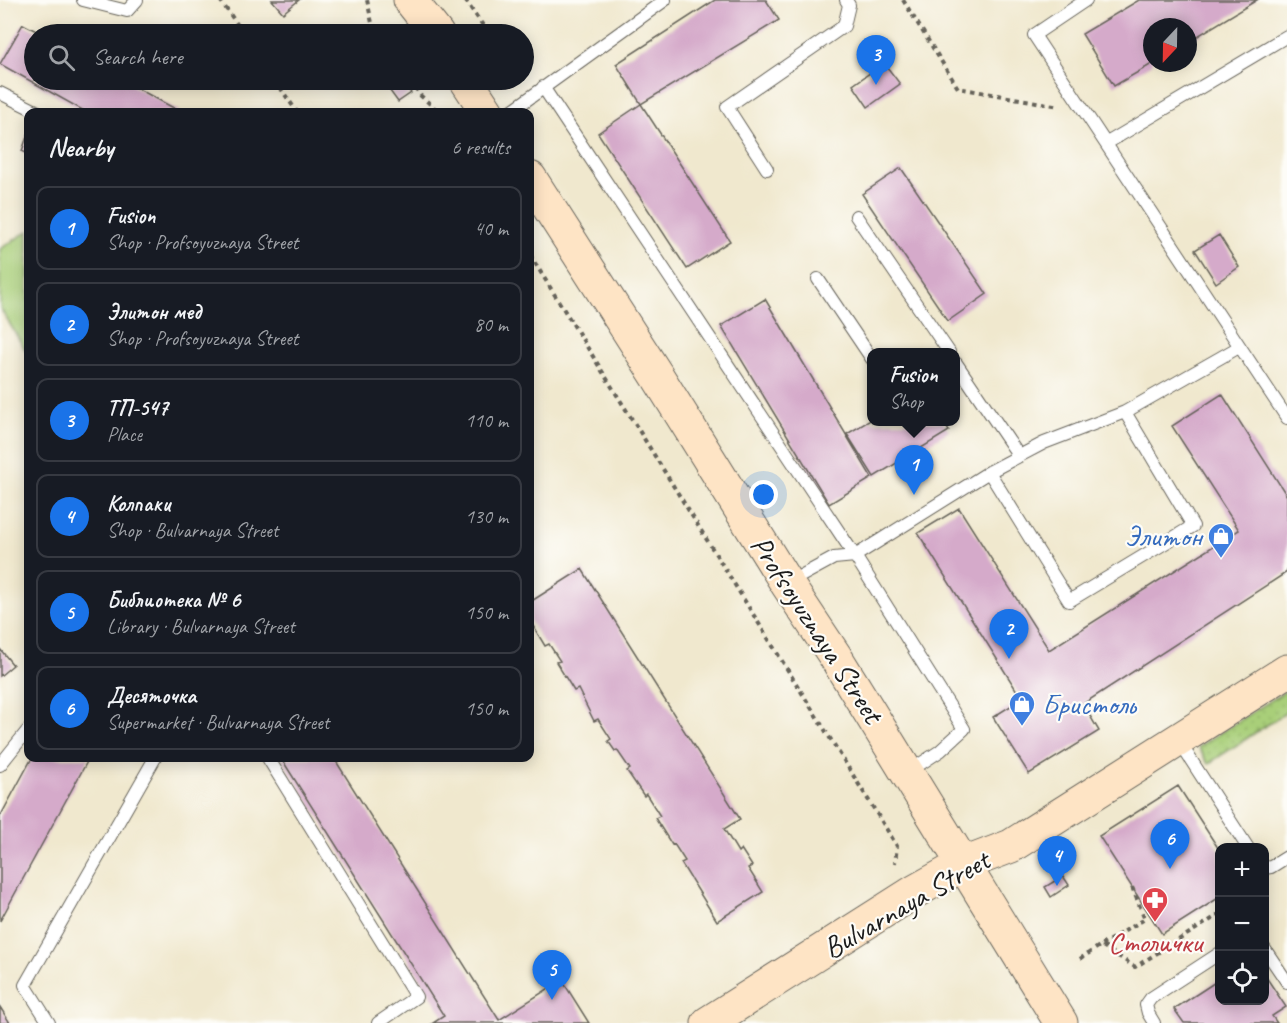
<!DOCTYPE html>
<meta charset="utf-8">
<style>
body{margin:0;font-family:Caveat,sans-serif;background:#242831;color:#f1f3f6}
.controls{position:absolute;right:18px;bottom:18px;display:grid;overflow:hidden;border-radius:12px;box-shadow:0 3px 15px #0003}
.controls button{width:54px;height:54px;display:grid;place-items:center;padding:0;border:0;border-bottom:2px solid #363941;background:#171b24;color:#f1f3f6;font:30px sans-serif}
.compass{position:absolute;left:1143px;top:18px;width:54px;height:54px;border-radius:50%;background:#171b24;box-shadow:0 3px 15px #0003;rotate:202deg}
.you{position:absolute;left:764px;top:495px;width:21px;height:21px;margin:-15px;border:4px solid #fff;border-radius:50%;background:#1a73e8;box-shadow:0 0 0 9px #1a73e833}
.badge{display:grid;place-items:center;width:39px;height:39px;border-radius:50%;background:#1a73e8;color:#fff;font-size:20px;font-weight:700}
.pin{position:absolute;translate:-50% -50px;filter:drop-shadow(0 2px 3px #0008)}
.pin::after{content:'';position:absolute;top:32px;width:21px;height:18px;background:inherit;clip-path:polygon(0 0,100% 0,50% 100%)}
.popup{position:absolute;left:867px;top:348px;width:93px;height:78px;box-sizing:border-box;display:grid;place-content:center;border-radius:12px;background:#171b24;filter:drop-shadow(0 2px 4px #0005);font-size:20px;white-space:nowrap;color:#9ea1a6}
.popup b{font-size:22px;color:#f1f3f6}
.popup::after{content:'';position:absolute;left:50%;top:100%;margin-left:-12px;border:12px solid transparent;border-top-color:#171b24}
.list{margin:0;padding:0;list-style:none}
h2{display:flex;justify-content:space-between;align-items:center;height:78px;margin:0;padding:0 24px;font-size:26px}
h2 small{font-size:20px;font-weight:400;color:#9ea1a6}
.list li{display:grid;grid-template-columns:39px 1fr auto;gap:18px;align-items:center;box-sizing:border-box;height:84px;margin:0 12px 12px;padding:0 12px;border:2px solid #363941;border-radius:12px}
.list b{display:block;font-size:22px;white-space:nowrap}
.list p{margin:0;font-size:20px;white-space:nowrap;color:#9ea1a6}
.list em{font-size:20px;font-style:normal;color:#9ea1a6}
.icon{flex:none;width:33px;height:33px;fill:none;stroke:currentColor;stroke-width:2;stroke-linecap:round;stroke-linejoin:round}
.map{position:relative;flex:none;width:1287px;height:1023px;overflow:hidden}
.search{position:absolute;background:#171b24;box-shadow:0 3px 15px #0003;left:24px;top:24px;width:510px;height:66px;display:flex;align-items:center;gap:15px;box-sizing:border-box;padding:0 21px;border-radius:33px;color:#9ea1a6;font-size:22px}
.panel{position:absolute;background:#171b24;box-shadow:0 3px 15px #0003;left:24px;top:108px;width:510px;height:654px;border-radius:12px}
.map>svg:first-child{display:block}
.grass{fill:url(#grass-dots);stroke:#62764a;stroke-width:1.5}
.pitch{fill:#a9cf79;stroke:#62764a;stroke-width:1.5}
.building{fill:#d5aaca}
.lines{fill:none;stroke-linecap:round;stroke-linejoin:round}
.lane-casing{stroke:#66635a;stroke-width:14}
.secondary-casing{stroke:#66635a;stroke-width:35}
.path{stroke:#66635a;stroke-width:4;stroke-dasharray:4.5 4.5;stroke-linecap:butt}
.lane{stroke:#fff;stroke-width:12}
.secondary{stroke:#fee4c5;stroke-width:33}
.labels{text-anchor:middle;stroke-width:4.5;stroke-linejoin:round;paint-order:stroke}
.shop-label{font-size:30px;fill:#366cbe;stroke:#fdfcf7;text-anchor:end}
.street-label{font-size:30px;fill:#1c1c1c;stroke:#fdfcf7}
.health-label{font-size:30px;fill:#be3a42;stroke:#fdfcf7}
</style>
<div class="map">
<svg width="1287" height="1023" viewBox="0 0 1287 1023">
<defs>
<pattern id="grass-dots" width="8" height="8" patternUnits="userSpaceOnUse" patternTransform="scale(1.5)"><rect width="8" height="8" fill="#a9cf79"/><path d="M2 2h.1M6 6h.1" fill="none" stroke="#91b168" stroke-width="1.8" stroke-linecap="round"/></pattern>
</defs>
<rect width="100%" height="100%" fill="#fdfcf7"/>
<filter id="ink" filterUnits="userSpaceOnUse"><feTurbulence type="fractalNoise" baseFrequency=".0167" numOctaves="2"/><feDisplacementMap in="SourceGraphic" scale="12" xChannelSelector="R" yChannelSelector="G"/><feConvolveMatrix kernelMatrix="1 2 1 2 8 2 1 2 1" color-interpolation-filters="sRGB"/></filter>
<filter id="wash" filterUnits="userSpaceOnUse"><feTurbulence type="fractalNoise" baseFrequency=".008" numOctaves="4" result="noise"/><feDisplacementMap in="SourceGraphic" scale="24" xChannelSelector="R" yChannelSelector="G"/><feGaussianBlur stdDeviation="1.35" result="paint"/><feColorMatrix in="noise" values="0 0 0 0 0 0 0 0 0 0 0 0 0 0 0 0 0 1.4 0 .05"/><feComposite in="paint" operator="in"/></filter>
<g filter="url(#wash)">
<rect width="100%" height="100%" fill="#f0e8ce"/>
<path class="grass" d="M1287 690V712L1208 764 1198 747Z"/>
<path class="pitch" d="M28 231V354L0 308V249Z"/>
<g id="blocks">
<path class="building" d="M272 0H299L283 13Z
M715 0H766L779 20 641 104 616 64Z
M1139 0H1257L1188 42V27H1152V64L1114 86 1082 34Z
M23 24 42 34H34V80H122L181 112H86L0 64Z
M364 26 370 34H353Z
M884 63 900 84 868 107 853 85Z
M397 80H401L411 93 398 102 387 87Z
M641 104 730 241 687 269 598 133Z
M28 134V154L22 151Z
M901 168 987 294 948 321 862 194Z
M1219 235 1239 267 1216 283 1195 250Z
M765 299 872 478 829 504 721 326Z
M1222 394 1287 496V572L1083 704 1099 731 1029 774 993 717 1022 699 918 533 959 508 1049 650 1239 530 1172 426Z
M872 419V422H943L949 431 874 477 847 434Z
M582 569 740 819 724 829 738 852 741 849 752 866 748 868 763 892 717 921 681 863 685 861 674 844 672 845 655 818 660 816 646 794 644 796 627 771 630 769 617 750 615 751 608 741 611 739 598 719 594 721 578 689 574 691 556 662 560 661 549 644 545 646 530 621V602Z
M0 649 13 665 0 676Z
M32 758H89L0 921V817Z
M281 758H334L499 1020 562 980 589 1023H433L444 1016Z
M1178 786 1220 851V897L1162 934 1099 836Z
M1063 876 1069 885 1051 897 1045 887Z
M1264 974 1286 1007 1272 1016 1277 1023H1184L1174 1009 1220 979V1000H1264Z
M0 1007 10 1023H0Z"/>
</g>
</g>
<g filter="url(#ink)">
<use href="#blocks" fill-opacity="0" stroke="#66635a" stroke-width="1.5"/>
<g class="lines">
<g class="lane-casing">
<path id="lane" d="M83 0 127 11 137 0
M1086 0 1034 35 1287 418
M543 87 855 556 964 729 940 751 908 772
M0 93 38 112
M510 112 665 0
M1107 143 1287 36
M767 169 727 107 844 26 849 5 846 0
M856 216 949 352
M818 279 872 359
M956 363 1019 456
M989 472 1044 443 1125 412
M788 583 834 558 855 556 989 472 1069 601 1193 526 1125 412 1239 347
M1178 740 1248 848
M268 758 416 997 378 1023
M0 765 28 730
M1264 868 1271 867 1287 857
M1264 948 1287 982
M49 1023 25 985 155 758
M1154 1023 1148 1013 1146 1005 1151 998 1220 953"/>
</g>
<g class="secondary-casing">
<path id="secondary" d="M410 0 437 34
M466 80 487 112
M530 178 656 374 787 584 835 656 1061 1023
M708 1023 914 892 964 864 1011 846 1287 671"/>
</g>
<path class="path" d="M220 0 244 34
M367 0 372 23 380 34
M465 0 489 34
M903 0 958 88 1059 106
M275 80 297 112
M410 80 421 96 439 112
M530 255 897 846 895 863
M530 450 531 453
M1101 945 1145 919 1132 887
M1080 959 1101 945 1135 967 1220 914"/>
<use href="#lane" class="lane"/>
<use href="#secondary" class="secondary"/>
</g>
</g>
<defs>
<g id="shop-pin" transform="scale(1.35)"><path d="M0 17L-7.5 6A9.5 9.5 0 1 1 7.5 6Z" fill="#3f7fe0" stroke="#fdfcf7"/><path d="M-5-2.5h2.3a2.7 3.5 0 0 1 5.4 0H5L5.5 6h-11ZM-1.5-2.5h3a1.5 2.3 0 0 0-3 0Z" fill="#fff"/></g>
<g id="pharmacy-pin" transform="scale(1.35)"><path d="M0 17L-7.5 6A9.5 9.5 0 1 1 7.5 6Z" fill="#e0444e" stroke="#fdfcf7"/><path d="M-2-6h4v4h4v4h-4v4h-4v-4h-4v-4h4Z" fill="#fff"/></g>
</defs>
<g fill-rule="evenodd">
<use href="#shop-pin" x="1221" y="536"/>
<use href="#shop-pin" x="1022" y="704"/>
<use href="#pharmacy-pin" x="1155" y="900"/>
</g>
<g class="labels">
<g class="shop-label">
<text x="1202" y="546">Элитон</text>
<text x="1042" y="714" text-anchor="start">Бристоль</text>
</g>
<g class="street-label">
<text transform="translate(817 629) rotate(57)" y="10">Profsoyuznaya Street</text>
<text transform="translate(906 904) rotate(-30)" y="10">Bulvarnaya Street</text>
</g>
<g class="health-label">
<text x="1155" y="952">Столички</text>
</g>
</g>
</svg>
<div class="controls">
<button>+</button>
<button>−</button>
<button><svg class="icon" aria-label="locate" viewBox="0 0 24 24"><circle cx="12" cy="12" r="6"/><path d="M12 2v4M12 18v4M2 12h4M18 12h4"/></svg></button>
</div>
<svg class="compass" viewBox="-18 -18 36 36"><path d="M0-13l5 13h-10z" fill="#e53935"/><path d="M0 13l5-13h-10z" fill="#9ea1a6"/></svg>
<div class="you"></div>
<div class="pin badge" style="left:914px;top:495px">1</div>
<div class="popup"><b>Fusion</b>Shop</div>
<div class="pin badge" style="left:1009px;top:659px">2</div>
<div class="pin badge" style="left:876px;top:85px">3</div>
<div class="pin badge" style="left:1057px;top:886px">4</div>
<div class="pin badge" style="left:552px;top:1000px">5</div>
<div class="pin badge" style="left:1170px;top:869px">6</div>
<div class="search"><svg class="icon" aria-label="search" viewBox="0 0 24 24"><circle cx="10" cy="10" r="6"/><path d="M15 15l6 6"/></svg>Search here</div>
<section class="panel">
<h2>Nearby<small>6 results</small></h2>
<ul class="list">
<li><span class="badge">1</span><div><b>Fusion</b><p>Shop · Profsoyuznaya Street</p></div><em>40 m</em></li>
<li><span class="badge">2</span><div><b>Элитон мед</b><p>Shop · Profsoyuznaya Street</p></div><em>80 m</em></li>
<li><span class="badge">3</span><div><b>ТП-547</b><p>Place</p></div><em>110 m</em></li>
<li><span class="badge">4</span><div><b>Колпаки</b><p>Shop · Bulvarnaya Street</p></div><em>130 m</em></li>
<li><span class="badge">5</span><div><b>Библиотека № 6</b><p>Library · Bulvarnaya Street</p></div><em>150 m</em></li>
<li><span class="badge">6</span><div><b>Десяточка</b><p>Supermarket · Bulvarnaya Street</p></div><em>150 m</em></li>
</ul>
</section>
</div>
